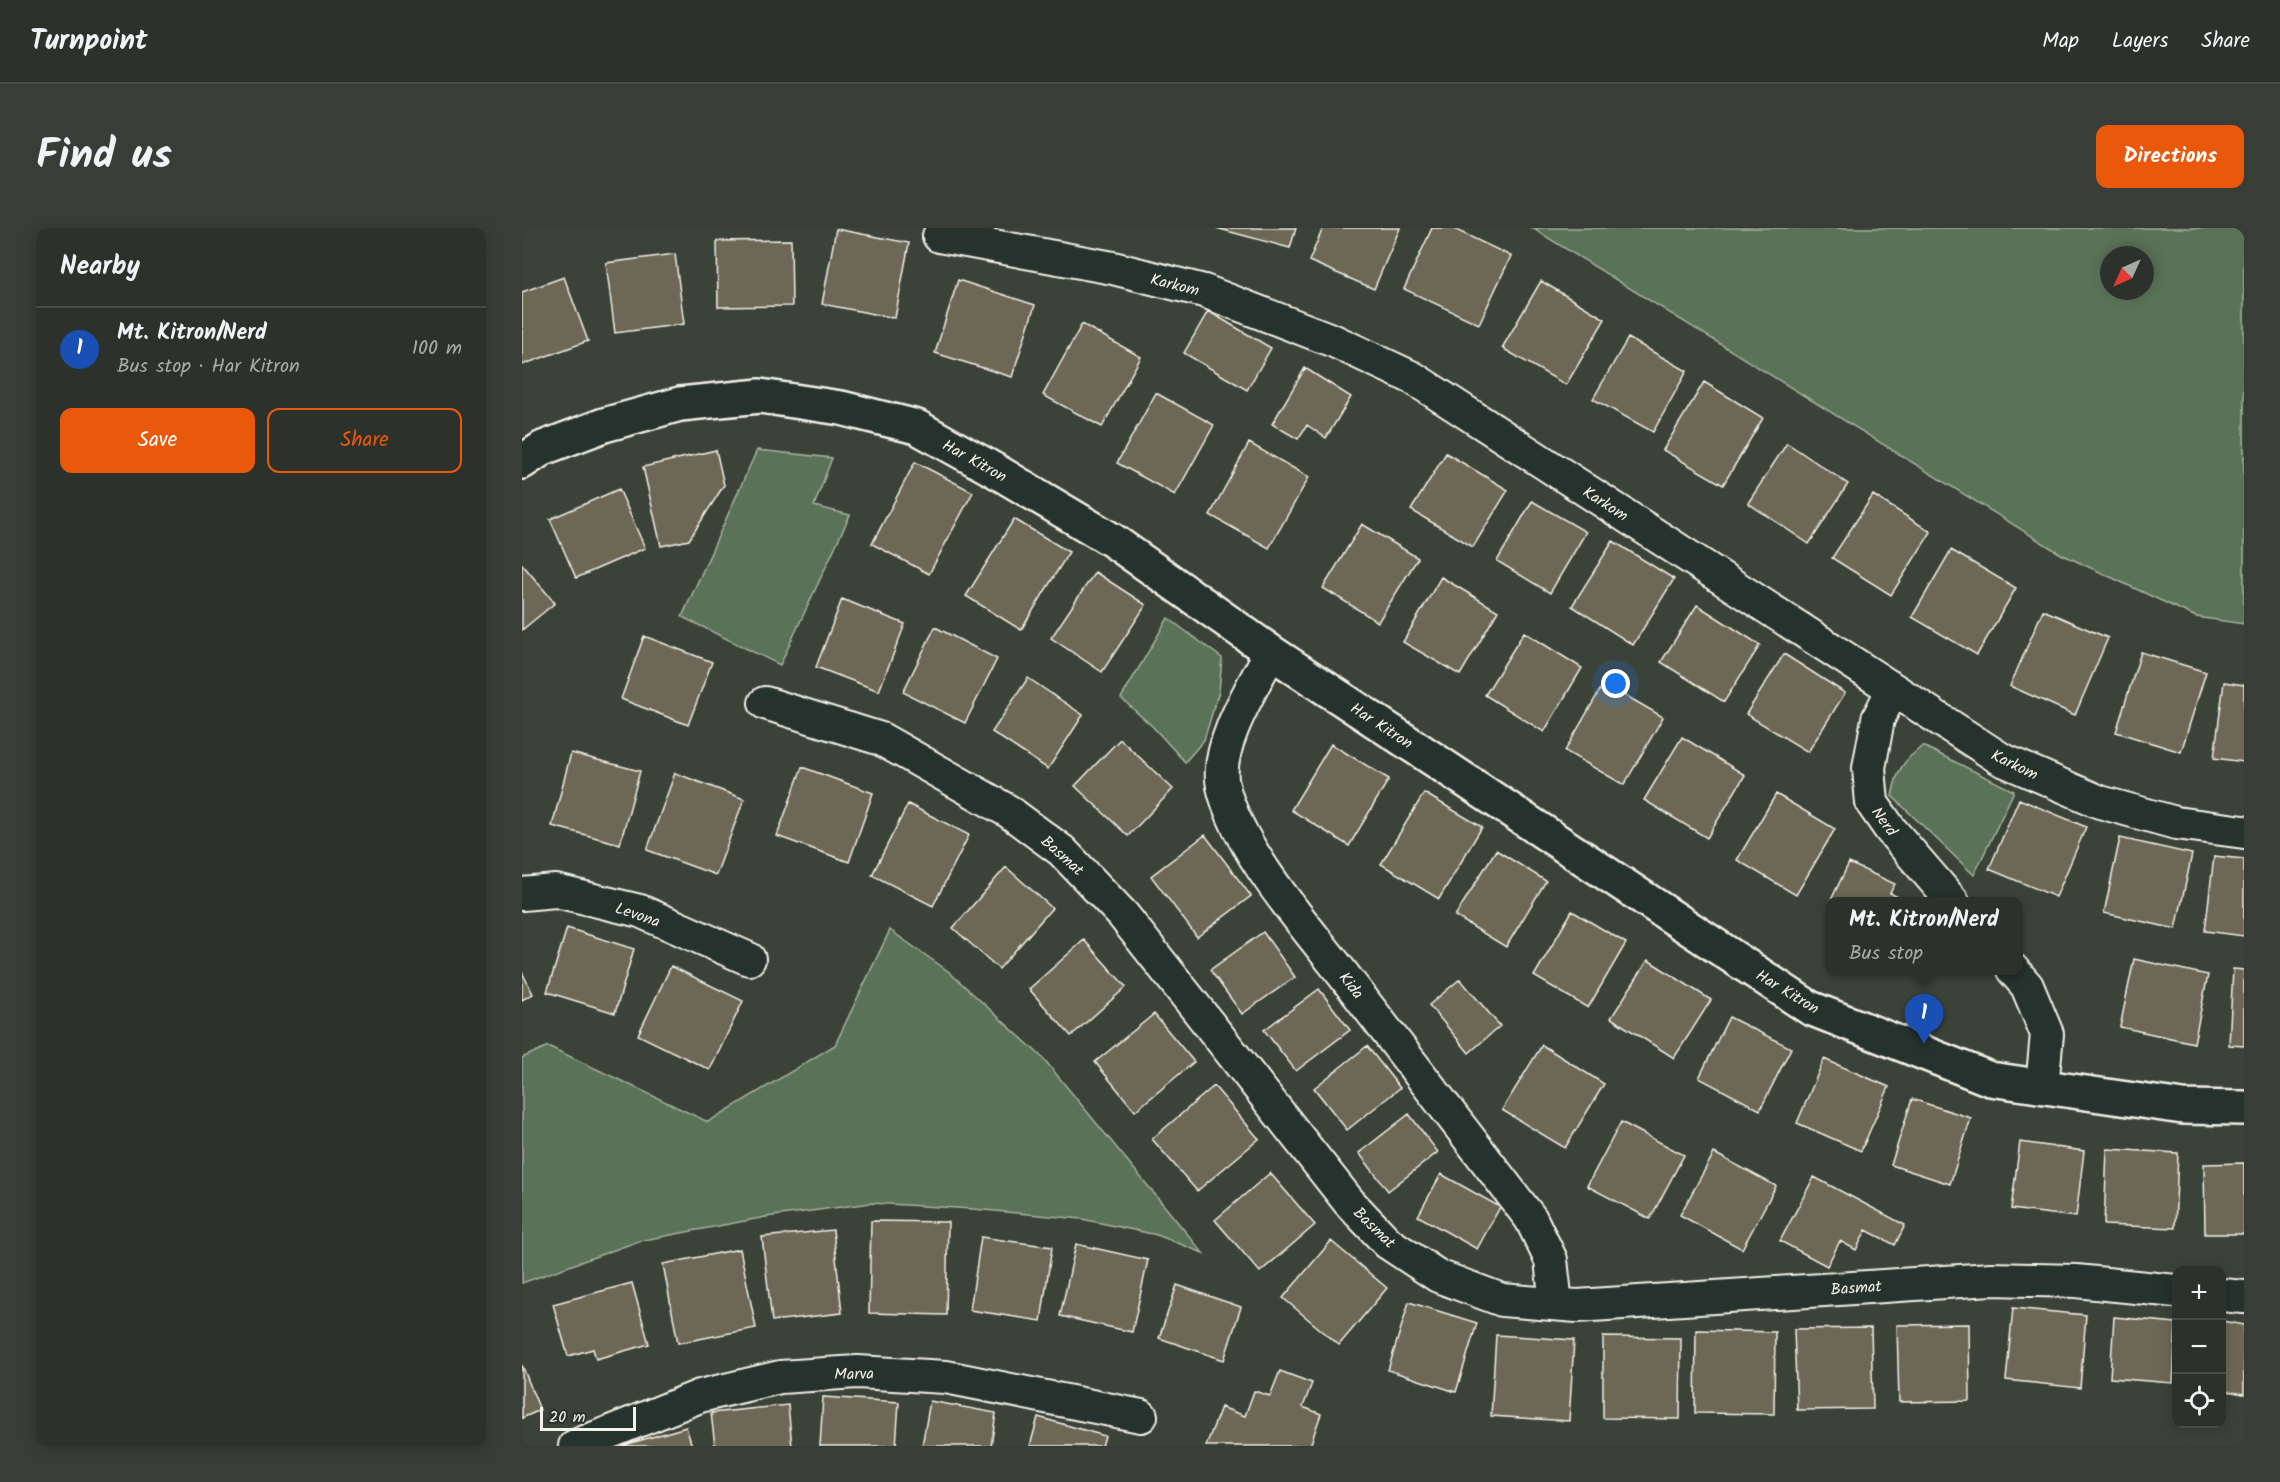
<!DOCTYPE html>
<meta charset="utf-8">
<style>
body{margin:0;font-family:Kalam,sans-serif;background:#383e37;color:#f1f3f6}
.controls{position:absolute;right:18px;bottom:18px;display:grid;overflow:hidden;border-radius:12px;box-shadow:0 3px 15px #0003}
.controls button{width:54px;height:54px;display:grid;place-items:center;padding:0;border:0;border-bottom:2px solid #484d47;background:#2c322b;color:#f1f3f6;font:30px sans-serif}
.compass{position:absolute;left:1578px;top:18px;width:54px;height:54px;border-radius:50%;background:#2c322b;box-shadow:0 3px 15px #0003;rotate:225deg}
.scale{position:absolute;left:18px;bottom:15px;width:96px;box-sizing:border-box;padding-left:6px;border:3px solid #f4f1e8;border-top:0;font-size:16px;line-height:21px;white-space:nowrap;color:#f4f1e8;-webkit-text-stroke:4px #26332d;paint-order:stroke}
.you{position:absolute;left:1094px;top:456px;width:21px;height:21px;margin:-15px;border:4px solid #fff;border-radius:50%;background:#1a73e8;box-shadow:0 0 0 9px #1a73e833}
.badge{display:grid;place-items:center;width:39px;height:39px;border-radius:50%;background:#ea580c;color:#fff;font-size:20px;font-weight:700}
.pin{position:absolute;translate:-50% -50px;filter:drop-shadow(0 2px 3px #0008)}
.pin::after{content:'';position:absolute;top:32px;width:21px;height:18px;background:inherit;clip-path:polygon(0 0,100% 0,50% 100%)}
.popup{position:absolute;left:1303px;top:669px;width:198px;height:78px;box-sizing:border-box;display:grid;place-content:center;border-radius:12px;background:#2c322b;filter:drop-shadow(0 2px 4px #0005);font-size:20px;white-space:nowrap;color:#a6aaa9}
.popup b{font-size:22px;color:#f1f3f6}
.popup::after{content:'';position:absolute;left:50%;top:100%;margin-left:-12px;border:12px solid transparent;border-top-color:#2c322b}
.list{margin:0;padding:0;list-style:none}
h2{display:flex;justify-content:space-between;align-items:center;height:78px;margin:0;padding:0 24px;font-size:26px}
h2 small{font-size:20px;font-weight:400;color:#a6aaa9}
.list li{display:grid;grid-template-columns:39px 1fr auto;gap:18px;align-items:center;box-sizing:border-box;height:84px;padding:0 24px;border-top:2px solid #484d47}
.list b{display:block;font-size:22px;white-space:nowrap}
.list p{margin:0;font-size:20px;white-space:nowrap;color:#a6aaa9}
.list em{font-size:20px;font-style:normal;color:#a6aaa9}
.actions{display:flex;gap:12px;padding:18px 24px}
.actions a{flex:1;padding:14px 0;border:2px solid #ea580c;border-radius:12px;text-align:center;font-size:21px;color:#ea580c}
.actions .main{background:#ea580c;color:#fff}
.icon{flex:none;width:33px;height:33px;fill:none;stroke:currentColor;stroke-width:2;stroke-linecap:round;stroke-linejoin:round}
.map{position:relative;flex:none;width:1722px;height:1218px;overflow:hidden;border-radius:12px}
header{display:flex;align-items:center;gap:36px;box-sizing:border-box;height:84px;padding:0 30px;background:#2c322b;border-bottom:2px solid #484d47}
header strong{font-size:28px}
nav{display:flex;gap:33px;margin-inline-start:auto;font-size:21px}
.intro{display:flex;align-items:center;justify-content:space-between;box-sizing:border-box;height:144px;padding:0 36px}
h1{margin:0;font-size:42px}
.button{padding:15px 27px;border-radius:12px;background:#ea580c;color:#fff;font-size:21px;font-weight:700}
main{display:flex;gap:36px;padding:0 36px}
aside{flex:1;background:#2c322b;border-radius:12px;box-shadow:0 3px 15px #0003}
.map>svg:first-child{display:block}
.green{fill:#5a7359;stroke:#a7b2a0;stroke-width:1.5;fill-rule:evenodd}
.building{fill:#6d6856;stroke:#f4f1e8;stroke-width:1.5}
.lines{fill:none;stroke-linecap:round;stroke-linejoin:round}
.street-casing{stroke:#f4f1e8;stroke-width:36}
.secondary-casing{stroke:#f4f1e8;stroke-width:38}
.street{stroke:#26332d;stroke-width:32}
.secondary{stroke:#26332d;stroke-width:33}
.labels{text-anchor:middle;stroke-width:4.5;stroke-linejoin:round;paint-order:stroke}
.street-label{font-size:16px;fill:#f4f1e8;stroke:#26332d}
</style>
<header>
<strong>Turnpoint</strong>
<nav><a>Map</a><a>Layers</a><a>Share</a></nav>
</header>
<div class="intro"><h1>Find us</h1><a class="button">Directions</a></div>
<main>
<aside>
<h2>Nearby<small></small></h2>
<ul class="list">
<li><span class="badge" style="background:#1a4fb4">1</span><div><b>Mt. Kitron/Nerd</b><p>Bus stop · Har Kitron</p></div><em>100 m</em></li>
</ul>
<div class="actions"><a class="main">Save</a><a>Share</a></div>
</aside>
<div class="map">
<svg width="1722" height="1218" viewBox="0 0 1722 1218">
<rect width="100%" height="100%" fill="#3b4339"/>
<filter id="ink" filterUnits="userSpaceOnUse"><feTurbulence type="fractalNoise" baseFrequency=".0167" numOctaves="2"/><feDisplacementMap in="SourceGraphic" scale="12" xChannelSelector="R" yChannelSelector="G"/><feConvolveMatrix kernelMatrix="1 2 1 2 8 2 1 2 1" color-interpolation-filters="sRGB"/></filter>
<g filter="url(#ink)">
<path class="green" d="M1010 0H1722V396L1674 389 1539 326ZM1587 27H1623V63H1587Z
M235 222 310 230 292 278 328 287 258 437 160 389Z
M646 390 700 430 697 463 682 512 663 534 631 499 599 470Z
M1401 518 1492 563 1452 647 1370 568C1375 543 1380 533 1401 518Z
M368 702 426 743 521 830 681 1025 635 1007 560 991 451 981 349 975 244 989 117 1013 0 1055V830L26 818 186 894 313 817Z"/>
<path class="building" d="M694 0H774L768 20Z
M801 0H878L852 61 787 33Z
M910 0H930L989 28 957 96 882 61Z
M314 1 387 15 373 90 300 76Z
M269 12 270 78 196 79 195 13Z
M153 26 162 96 93 105 84 35Z
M42 49 66 113 0 137V64Z
M436 52 513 77 490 149 413 125Z
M1019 53 1083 91 1044 157 980 120Z
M686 83 749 120 725 162 662 125Z
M560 96 619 129 580 199 521 167Z
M1106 110 1165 143 1131 204 1071 171Z
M783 140 829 169 804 210 785 197 776 211 750 196Z
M1182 154 1241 190 1201 257 1141 222Z
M634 165 692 197 653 267 595 235Z
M727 215 787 249 747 320 688 287Z
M1265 215 1326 256 1287 316 1226 275Z
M194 222 202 257 167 312 139 318 121 239Z
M924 225 986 262 951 319 889 282Z
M393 234 451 264 407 346 350 316Z
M97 261 123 320 54 350 28 291Z
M1351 267 1409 304 1369 367 1310 330Z
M1010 273 1064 304 1028 365 975 333Z
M492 291 547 324 499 402 444 368Z
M840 296 896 330 856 394 801 360Z
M1091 313 1152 351 1111 417 1050 378Z
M1429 322 1494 360 1455 427 1390 389Z
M0 336 33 375 0 402Z
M573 344 624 377 580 444 529 410Z
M919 349 976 383 938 447 881 414Z
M320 371 383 396 357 463 294 439Z
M1175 377 1238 417 1202 474 1139 434Z
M1521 382 1586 410 1553 487 1488 458Z
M413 399 475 431 443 495 381 464Z
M1002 404 1060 440 1022 504 963 467Z
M122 408 190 434 166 497 99 471Z
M1619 424 1684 444 1659 524 1594 504Z
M1262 426 1323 465 1286 524 1224 486Z
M506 450 561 487 526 541 470 504Z
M1702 454 1722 457V534L1692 530Z
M1082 455 1141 489 1102 557 1043 523Z
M1160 509 1223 547 1185 610 1122 572Z
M598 511 651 561 606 608 553 558Z
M809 516 867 551 827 618 769 582Z
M49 525 118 543 98 616 30 598Z
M280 539 351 565 327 634 255 608Z
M153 545 222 571 194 647 125 622Z
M902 565 960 599 917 671 859 636Z
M1254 566 1313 601 1274 667 1215 632Z
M1497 571 1564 599 1534 669 1467 641Z
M386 576 447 607 411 678 350 647Z
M683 607 729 668 675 709 629 648Z
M1598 610 1670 626 1654 701 1582 685Z
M974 622 1024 653 984 719 933 688Z
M1692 628 1722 631V708L1683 703Z
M1327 635 1373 656 1368 665 1385 674H1308Z
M484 639 530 680 477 741 431 700Z
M1050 683 1104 715 1066 780 1012 748Z
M45 700 112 721 93 785 25 764Z
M741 704 773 749 720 786 688 742Z
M562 712 604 759 549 808 507 761Z
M1612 731 1686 747 1672 815 1598 799Z
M1126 732 1189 772 1152 830 1089 790Z
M149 738 221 773 188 842 116 807Z
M1711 741 1722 742V818L1707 817Z
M0 744 11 766 0 772Z
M938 751 978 798 947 825 907 777Z
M797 761 828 802 774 843 742 802Z
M632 786 672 834 613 883 573 834Z
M1207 789 1269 820 1238 882 1177 850Z
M1020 817 1082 856 1043 920 980 882Z
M845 818 878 860 825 902 792 860Z
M1302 831 1367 859 1339 923 1275 895Z
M692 858 737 911 675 963 630 911Z
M1390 871 1449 890 1428 956 1369 937Z
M887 886 916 924 866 963 837 925Z
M1099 894 1162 927 1128 991 1065 958Z
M1498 914 1562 923 1554 989 1489 981Z
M1585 921 1656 925 1653 1000 1582 997Z
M1192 925 1254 958 1220 1021 1158 987Z
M1722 935V1006H1683L1682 936Z
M748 945 793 997 738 1044 693 992Z
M919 946 978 979 955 1021 896 988Z
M1292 949 1383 997 1373 1017 1344 1002 1334 1022 1318 1013 1305 1038 1258 1013Z
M349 993 426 994 424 1087 347 1085Z
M311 1002 320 1085 250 1093 240 1009Z
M459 1009 530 1019 519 1093 448 1082Z
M809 1013 865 1060 817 1117 761 1070Z
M554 1016 626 1032 610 1104 538 1088Z
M218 1021 234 1100 156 1115 141 1036Z
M110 1055 127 1116 74 1131 71 1121 46 1128 31 1076Z
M655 1057 719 1079 702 1132 637 1110Z
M887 1074 955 1095 934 1164 866 1142Z
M1491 1080 1564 1087 1558 1160 1484 1152Z
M1592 1089 1654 1095 1651 1155 1588 1150Z
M1700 1093 1722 1097V1166L1700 1162Z
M1447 1096 1448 1173 1377 1174 1375 1097Z
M1349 1100 1351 1181 1275 1182 1272 1101Z
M1174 1102 1253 1104 1252 1186 1173 1185Z
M974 1107 1052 1112 1047 1193 969 1188Z
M1081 1109 1159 1110 1158 1191 1081 1190Z
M0 1137 18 1182 0 1190Z
M758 1143 790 1155 781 1179 799 1186 788 1218H684L699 1179 723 1188 732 1163 748 1168Z
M301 1169 377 1174 374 1218H298Z
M408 1173 474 1185 469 1218H400Z
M266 1177 270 1218H193L189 1185Z
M516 1189 583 1208 580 1218H508Z
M164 1199 170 1218H99Z"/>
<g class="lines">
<g class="street-casing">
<path id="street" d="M417 8 591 40 682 63 812 113 891 150 1479 531 1578 574 1654 595 1722 604
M749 424C731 458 692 520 701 558 715 620 781 695 820 745 883 827 946 909 1009 991L1029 1032 1034 1076
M1371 461 1356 491 1347 540 1350 575 1368 601 1431 674
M243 475 359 511 486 583 540 623 601 687 827 974 866 1015 916 1048 980 1072 1055 1078 1469 1051 1554 1053 1654 1063
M0 666 34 663 118 683 227 731
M1491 742 1505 758 1525 806 1520 859
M1700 1067 1722 1069
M53 1218 178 1168 258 1149 335 1144 424 1149 619 1188"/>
</g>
<g class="secondary-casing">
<path id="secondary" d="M0 234 21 220 82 197 158 176 238 168 319 180 395 199 474 243 590 312 749 424 1288 780 1468 851 1661 879 1722 880"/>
</g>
<use href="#street" class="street"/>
<use href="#secondary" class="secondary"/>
</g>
</g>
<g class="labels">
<g class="street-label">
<text transform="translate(653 56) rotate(14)" y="6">Karkom</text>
<text transform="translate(453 232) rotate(29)" y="6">Har Kitron</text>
<text transform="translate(1084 275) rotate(33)" y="6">Karkom</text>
<text transform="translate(860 497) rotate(33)" y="6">Har Kitron</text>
<text transform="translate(1493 536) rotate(26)" y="6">Karkom</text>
<text transform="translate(1363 593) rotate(54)" y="6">Nerd</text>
<text transform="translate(541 627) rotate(42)" y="6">Basmat</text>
<text transform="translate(116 686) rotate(19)" y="6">Levona</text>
<text transform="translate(830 757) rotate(52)" y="6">Kida</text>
<text transform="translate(1266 763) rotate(31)" y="6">Har Kitron</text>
<text transform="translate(853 999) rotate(44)" y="6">Basmat</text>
<text transform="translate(1334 1059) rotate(-4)" y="6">Basmat</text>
<text transform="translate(332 1145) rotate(-1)" y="6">Marva</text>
</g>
</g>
</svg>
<div class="controls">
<button>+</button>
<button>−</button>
<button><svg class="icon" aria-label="locate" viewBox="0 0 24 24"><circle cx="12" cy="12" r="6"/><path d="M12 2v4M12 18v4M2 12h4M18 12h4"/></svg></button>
</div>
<svg class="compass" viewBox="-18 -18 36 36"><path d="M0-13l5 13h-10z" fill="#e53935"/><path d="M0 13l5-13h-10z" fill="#a6aaa9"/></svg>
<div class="scale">20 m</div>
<div class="you"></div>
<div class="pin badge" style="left:1402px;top:816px;background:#1a4fb4">1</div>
<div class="popup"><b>Mt. Kitron/Nerd</b>Bus stop</div>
</div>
</main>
